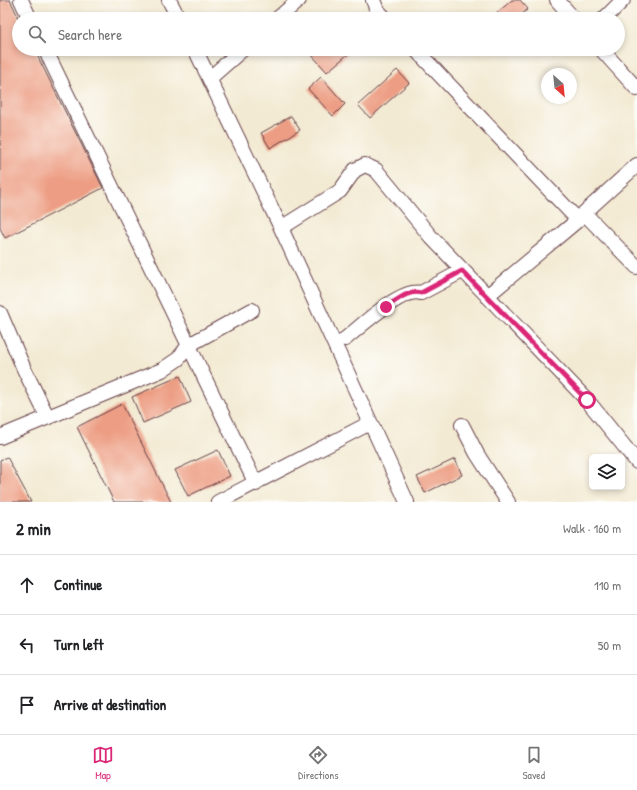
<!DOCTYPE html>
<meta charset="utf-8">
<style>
body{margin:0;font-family:"Patrick Hand",sans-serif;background:#f2f2f2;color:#202124}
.controls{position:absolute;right:12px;bottom:12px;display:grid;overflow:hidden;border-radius:6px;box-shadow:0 2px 6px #0003}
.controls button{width:36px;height:36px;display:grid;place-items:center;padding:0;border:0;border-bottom:1px solid #e0e0e0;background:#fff;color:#202124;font:20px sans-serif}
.compass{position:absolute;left:541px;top:68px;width:36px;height:36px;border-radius:50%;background:#fff;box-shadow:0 2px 6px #0003;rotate:153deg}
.stop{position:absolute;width:12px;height:12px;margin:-9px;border:3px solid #db2777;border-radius:50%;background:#fff}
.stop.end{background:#db2777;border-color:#fff;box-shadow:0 1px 4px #0008}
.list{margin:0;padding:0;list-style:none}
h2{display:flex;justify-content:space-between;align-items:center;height:52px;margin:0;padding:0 16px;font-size:17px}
h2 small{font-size:13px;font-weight:400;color:#757577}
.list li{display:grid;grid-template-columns:26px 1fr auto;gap:12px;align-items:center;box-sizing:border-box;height:60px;padding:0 16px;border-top:1px solid #e0e0e0}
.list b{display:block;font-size:15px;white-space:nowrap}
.list em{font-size:13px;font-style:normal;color:#757577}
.icon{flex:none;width:22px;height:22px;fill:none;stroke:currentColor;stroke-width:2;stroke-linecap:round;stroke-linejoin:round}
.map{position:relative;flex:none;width:637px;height:502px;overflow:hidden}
.search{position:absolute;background:#fff;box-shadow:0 2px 6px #0003;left:12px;right:12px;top:12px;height:44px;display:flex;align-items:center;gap:10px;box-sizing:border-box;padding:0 14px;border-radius:22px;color:#757577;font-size:15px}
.sheet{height:232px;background:#fff}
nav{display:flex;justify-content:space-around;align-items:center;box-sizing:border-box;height:56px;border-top:1px solid #e0e0e0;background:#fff;font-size:11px;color:#757577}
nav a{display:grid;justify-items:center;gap:2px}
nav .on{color:#db2777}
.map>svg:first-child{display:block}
.building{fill:#ed9d83}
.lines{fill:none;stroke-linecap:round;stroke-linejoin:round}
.minor-casing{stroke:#633d44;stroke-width:16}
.minor{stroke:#fff;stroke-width:14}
.route{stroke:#db2777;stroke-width:5}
</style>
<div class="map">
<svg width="637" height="502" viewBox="0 0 637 502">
<rect width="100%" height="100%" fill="#fdfcf7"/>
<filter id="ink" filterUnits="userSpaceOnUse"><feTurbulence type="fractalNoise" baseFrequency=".025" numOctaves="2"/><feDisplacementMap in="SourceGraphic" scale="8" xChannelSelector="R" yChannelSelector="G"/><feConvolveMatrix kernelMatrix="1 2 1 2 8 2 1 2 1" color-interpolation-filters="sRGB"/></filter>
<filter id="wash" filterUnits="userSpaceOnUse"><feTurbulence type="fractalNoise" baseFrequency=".012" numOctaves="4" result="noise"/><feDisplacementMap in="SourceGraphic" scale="16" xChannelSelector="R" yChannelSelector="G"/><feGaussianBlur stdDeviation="0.9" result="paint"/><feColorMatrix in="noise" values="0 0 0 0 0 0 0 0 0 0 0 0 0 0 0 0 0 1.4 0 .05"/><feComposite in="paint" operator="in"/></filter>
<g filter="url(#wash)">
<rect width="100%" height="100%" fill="#f3ead3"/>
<g id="blocks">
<path class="building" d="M0 0H10L19 19V49H34L103 188 5 238 0 228Z
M512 0H520L528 9 516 19H490Z
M354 15 358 19H349Z
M314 49H354L327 72 310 53Z
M397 70 409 83 370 118 358 105Z
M321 77 345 104 333 116 308 89Z
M291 116 300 130 270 148 261 133Z
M180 376 191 402 143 423 132 397Z
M122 404 171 502H114L77 427Z
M218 450 230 476 188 496 175 470Z
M7 457 31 502H0V460Z
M455 459 462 475 425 493 417 477Z"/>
</g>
</g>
<g filter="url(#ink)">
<use href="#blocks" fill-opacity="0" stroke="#633d44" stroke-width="1"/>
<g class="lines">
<g class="minor-casing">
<path id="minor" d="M21 0 30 19
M169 0 179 19
M373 0 377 10 386 19
M557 0 574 19
M277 19 299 0
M604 19 623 0
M45 49 256 484
M195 49 281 228 407 502
M415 49 578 220
M601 49 637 89
M210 78 243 49
M584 213 637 267
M281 228 340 191 355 170 365 165 376 170 431 237 587 400 637 462
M487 296 578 220 584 213 637 165
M0 313 24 369 47 416
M345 339C360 327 402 287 421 293L462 271
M462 425 477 454 508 502
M0 437 162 370 178 359 189 345 252 310
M218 502 370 423"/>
</g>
<use href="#minor" class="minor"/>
</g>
</g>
<g class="lines" filter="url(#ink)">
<path class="route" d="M386 307C396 301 409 289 421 293L462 271 587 400"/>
</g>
</svg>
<div class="controls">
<button><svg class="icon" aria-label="layers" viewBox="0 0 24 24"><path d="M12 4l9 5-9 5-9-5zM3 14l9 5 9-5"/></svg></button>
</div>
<svg class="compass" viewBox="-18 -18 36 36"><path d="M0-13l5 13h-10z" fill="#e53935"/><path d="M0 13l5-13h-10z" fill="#757577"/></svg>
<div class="stop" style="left:587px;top:400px"></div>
<div class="stop end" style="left:386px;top:307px"></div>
<div class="search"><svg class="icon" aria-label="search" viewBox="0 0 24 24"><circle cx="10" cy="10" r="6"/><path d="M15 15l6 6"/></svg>Search here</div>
</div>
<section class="sheet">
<h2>2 min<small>Walk · 160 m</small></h2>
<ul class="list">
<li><svg class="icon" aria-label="ahead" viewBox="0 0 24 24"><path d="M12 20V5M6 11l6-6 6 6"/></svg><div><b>Continue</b></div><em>110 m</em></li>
<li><svg class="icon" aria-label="left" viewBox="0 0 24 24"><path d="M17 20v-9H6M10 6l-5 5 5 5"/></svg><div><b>Turn left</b></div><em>50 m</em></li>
<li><svg class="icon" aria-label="arrive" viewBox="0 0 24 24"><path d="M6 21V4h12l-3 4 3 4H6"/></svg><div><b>Arrive at destination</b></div></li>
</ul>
</section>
<nav>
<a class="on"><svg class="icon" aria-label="map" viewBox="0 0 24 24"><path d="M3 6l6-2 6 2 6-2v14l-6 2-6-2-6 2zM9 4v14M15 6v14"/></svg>Map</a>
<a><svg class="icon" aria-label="directions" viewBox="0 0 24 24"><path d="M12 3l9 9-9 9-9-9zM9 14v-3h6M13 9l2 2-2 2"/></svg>Directions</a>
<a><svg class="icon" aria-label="saved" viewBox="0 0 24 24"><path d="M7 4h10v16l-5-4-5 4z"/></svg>Saved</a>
</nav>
